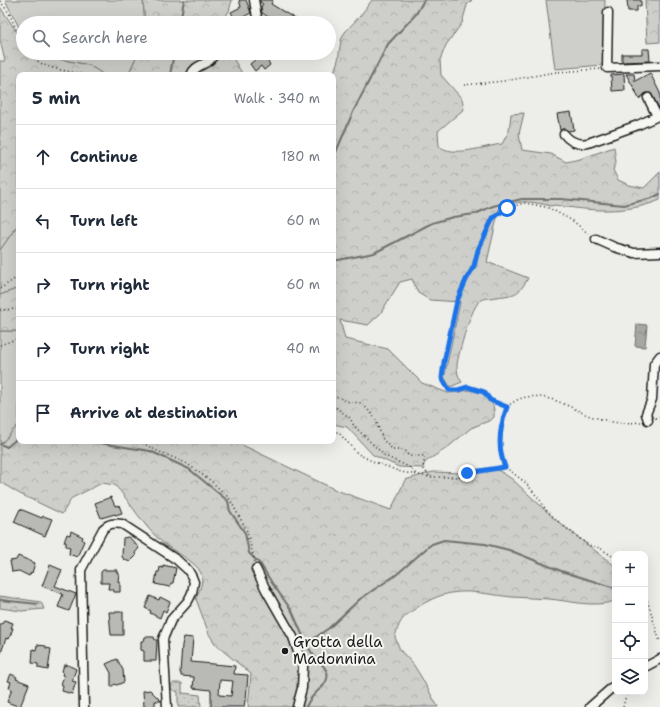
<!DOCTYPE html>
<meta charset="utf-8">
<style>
body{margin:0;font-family:"Shantell Sans",sans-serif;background:#f2f2f3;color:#1f2937}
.controls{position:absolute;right:12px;bottom:12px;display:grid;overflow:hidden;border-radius:8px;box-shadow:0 4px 16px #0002}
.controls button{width:36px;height:36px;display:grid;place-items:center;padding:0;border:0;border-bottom:1px solid #e0e1e3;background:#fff;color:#1f2937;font:20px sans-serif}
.stop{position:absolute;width:12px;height:12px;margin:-9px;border:3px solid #1a73e8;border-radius:50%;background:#fff}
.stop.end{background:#1a73e8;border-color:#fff;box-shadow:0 1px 4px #0008}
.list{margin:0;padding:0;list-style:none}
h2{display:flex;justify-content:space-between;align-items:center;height:52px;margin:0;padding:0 16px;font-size:17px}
h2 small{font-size:13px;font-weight:400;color:#747a83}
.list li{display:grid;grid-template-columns:26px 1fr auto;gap:12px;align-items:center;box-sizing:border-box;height:64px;padding:0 16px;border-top:1px solid #e0e1e3}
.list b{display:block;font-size:15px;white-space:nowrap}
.list em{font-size:13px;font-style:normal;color:#747a83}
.icon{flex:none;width:22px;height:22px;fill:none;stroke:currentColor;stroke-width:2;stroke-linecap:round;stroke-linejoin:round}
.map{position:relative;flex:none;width:660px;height:707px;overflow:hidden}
.search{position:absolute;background:#fff;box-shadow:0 4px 16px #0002;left:16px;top:16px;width:320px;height:44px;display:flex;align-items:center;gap:10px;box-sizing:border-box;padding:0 14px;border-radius:22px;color:#747a83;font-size:15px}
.panel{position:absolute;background:#fff;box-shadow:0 4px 16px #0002;left:16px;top:72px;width:320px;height:372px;border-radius:8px}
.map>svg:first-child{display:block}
.grass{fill:#cececb;stroke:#757574}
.forest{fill:url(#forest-crowns);stroke:#757574}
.park{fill:url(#park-dots);stroke:#757574}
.water{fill:url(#water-ripples);stroke:#6f6f6d}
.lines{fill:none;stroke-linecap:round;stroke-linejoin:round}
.stream{stroke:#6f6f6d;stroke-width:2}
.building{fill:#b9b9b6;stroke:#1c1c1c;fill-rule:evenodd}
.minor-casing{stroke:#1c1c1c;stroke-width:11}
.path{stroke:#1c1c1c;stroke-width:1.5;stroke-dasharray:1 3;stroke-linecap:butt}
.minor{stroke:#f6f6f2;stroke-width:8}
.route{stroke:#1a73e8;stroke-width:5}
.poi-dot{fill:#1c1c1c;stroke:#f6f6f2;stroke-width:1.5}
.labels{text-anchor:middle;stroke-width:4;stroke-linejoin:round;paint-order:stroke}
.poi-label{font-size:15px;fill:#1c1c1c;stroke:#f6f6f2;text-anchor:start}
</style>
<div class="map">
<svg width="660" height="707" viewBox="0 0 660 707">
<defs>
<pattern id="forest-crowns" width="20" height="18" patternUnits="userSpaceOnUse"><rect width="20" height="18" fill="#cececb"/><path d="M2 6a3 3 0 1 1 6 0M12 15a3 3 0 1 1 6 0" fill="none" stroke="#b0b0ae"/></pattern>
<pattern id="park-dots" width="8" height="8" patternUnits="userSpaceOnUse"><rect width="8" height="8" fill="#cececb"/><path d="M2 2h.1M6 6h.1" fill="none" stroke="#b0b0ae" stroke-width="1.8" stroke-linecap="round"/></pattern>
<pattern id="water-ripples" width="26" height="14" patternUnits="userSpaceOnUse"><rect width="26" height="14" fill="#a6a6a3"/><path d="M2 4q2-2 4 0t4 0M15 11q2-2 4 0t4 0" fill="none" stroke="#868684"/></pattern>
</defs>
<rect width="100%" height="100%" fill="#edede9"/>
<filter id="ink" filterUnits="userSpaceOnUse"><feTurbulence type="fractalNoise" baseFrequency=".025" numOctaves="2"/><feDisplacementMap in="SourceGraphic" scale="8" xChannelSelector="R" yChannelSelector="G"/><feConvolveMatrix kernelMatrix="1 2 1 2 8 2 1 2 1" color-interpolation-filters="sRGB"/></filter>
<g filter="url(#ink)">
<path class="grass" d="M5 0H143L145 23H23V35Z
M546 0H605L603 65 555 69Z
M32 53H138L129 73 126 75H104L89 65 53 58 35 59Z
M19 223V288L0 295V250Z
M0 331H19V424L2 443 0 442Z"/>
<path class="forest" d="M143 0H232L229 11 222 23H145Z
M372 0H472L467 5 462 23 446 45 440 60 441 75 462 99 464 109 438 131 439 146C453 158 485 146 502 144L509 131 511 114 524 113 519 134 522 150 551 154 566 162 580 159 614 147 616 162 613 170 618 180 629 185 644 188 660 172V200C627 214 589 211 555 205L551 206C529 201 520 199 499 209L487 262 528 278C517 299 511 294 490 298 488 298 484 298 481 300 472 304 458 354 457 365 457 372 458 377 462 382L450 387 444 378 460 302 430 300 418 293 412 279 400 282 380 314 368 325 340 320 345 339 388 349 422 383 448 393 477 389 483 391 492 401 494 410V417L491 420 471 428 447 448 428 460 424 464 423 468 399 467 373 455 347 427 333 424V75L338 60 341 40 345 32 360 16Z
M645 0H660V42L647 43Z
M0 7 23 41V53H31L35 59 53 58 89 65 104 75H19V223L0 250V61H5L0 40Z
M138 53H230L243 75H126L129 73Z
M19 288V331H0V295Z
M19 424V441H234L336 490 391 510 405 480 433 472 461 473 491 468 498 470 512 479 557 521 615 566V601C593 608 571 601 549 599 537 598 524 598 512 597 474 593 453 584 418 607 403 617 400 619 395 637L400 650 413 664 420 675 438 707H248L251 674 216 645 209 634 196 599C199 591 204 582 201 573 195 560 173 552 162 542 143 526 131 503 115 485L102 483 72 498 62 514 20 494 0 482V443H2Z
M0 596 41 602 44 609 21 611 0 608Z"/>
<path class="park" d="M174 683H182V693L200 695 201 707H178V692L171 689V685Z"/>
<path class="water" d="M637 324 647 325 645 347 635 346Z"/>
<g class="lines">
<path class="stream" d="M180 23 184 0
M170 75 174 53
M333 159 353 112 388 44 416 14 424 0
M333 261 374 253 432 223 453 217 475 214 493 206 522 199H561L624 205 652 198 660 194
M87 441 150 451 189 469 228 501 230 511 245 533 249 553 261 565 272 583 292 611 305 641 313 639 329 628 360 599 396 575 428 547 432 544 444 540 485 544 509 550 561 571 615 588
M0 444 7 447 19 437
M0 600 38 604
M305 641C307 645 309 649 312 653 320 664 336 672 322 687 315 693 309 699 306 707"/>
</g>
<path class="building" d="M239 0H246L251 13 237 20 234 18 231 12 241 7Z
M260 0H273L271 4 302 23H278L262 13 261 7 263 4 260 2Z
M627 0H641V6H637V11H628Z
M642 49H649L650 61 622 62V54H642Z
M258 53H274L267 59 270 65 264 70 261 66 255 71 250 64 256 59 254 56Z
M650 73 660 93V110L651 93H646L639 99 635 90 636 92 626 74H634L635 81Z
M624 74 625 90 612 91 611 75Z
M571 112 574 130 568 131 563 129 560 130 557 114Z
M111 497 115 506 119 505 122 513 115 515V514L101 518 95 503Z
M20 509 42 518 43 516 52 519 45 536 14 522Z
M71 531 83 537 82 540 84 541 77 557 69 554 70 547 66 546V542H64L67 534 70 535Z
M128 537 131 539 139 548 135 553 136 556 130 562 125 560 122 557 123 538Z
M18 556 35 563 32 573 31 572 29 576 19 571 12 572 10 561 16 560Z
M50 565 62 570 55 586 76 594 69 611 58 607 63 594 42 586Z
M163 565 176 568 173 583H171L170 587 155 584 157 572H159L160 567 163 568Z
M103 570H117V573H119L118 582H120V592H114L113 589H108L109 583H101V572Z
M150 596 159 600 160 597 170 602 166 612 163 610 160 618 150 613 151 611 145 608Z
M109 612H123V635H111Z
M4 620 13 623 11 628H13L9 639 6 638 1 653 0 652V624H2Z
M145 637H154L155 640H157L156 661H144V651L141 650V641H144Z
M184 637 193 638 191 662 235 666 234 674 248 675 246 700H245L244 707H211V690L193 688 194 677 181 676V673H180L182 645ZM220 680 233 681 231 696 219 695Z
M37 645 46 646V648L51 649 48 670 38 668V664L32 663 33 649 36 650Z
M117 659 123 670 124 682 117 685 115 684 111 687V673L106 664Z
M66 664 76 669 72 681 76 682 72 694 62 691 63 685 61 684 64 676 62 675 63 672 62 671 64 665 66 666Z
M11 674 17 677 16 679 29 684 20 707 7 702 12 689 9 688 11 682 8 681Z
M150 690 161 701H155V707H144L143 691Z"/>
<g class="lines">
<g class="minor-casing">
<path id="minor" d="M254 0 258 23
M608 12 607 68 660 66
M228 23H232
M191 75C195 63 210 66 215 53
M648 98 657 116
M564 134C570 142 578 145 588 143L638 125 660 115
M596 239 614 247 634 253 660 252
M648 420 646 414 652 399 654 364 660 356
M256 569 266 590 293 637 303 667 302 688 297 707
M645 667 660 659
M84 707 81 570 103 529C109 523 114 523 122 524L177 560 188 570 192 577 194 582 192 593 188 601 171 620 163 639 167 707
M590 707 615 685"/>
</g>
<path class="path" d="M0 1 9 13 23 45
M29 53C43 71 65 69 85 75
M464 85 504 81 556 72 601 69
M0 289 19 276
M0 310 19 309
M0 345 19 338
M333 395 349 402 362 403 375 418 383 440 393 450H404L409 456H425L423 468 430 477
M333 405 350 418 354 426 385 456 409 467 416 474
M507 407C529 386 559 401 581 412 588 416 597 418 605 420 616 424 630 423 641 422
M655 418 660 417
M333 430 339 433 358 454 372 461 401 472 430 477H458L467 473 505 467 526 483 540 500 546 510 560 523 588 545 600 548 615 558
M139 441 153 449 186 463 211 481 229 498 247 531 255 563
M505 467C497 448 500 426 507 407L490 399 484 392 468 387 457 390H449L442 378 444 362 457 301 466 280 474 266 478 250 493 218 507 208 524 203 536 205 549 208 573 221 590 235
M645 593 660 642
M623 707 627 692"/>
<use href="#minor" class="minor"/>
</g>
</g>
<g class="lines" filter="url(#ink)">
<path class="route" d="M467 473 505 467C497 448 500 426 507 407L490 400 484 392 468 387 458 390H449L442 378 444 362 457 301 466 280 474 266 478 250 493 218 507 208"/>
</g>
<circle class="poi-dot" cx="285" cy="651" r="4"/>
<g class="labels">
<g class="poi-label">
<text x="293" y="647">Grotta della<tspan x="293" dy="17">Madonnina</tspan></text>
</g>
</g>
</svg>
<div class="controls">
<button>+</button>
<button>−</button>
<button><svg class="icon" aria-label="locate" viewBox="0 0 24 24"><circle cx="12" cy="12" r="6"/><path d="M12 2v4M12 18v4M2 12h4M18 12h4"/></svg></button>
<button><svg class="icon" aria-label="layers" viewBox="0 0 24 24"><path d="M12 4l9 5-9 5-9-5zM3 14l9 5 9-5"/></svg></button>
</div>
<div class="stop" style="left:507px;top:208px"></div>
<div class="stop end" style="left:467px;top:473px"></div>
<div class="search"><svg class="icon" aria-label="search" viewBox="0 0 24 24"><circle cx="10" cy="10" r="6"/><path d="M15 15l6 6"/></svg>Search here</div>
<section class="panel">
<h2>5 min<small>Walk · 340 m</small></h2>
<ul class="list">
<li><svg class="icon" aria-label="ahead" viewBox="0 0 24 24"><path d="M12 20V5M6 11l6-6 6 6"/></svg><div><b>Continue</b></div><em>180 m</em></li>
<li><svg class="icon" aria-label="left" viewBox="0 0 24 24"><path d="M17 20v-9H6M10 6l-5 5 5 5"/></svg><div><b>Turn left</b></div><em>60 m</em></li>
<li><svg class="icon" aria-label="right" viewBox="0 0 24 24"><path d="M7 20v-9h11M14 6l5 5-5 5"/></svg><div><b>Turn right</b></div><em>60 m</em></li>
<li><svg class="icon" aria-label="right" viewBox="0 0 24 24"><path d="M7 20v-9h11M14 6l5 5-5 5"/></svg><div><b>Turn right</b></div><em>40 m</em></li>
<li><svg class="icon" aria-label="arrive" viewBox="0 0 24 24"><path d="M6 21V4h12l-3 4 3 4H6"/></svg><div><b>Arrive at destination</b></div></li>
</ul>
</section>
</div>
